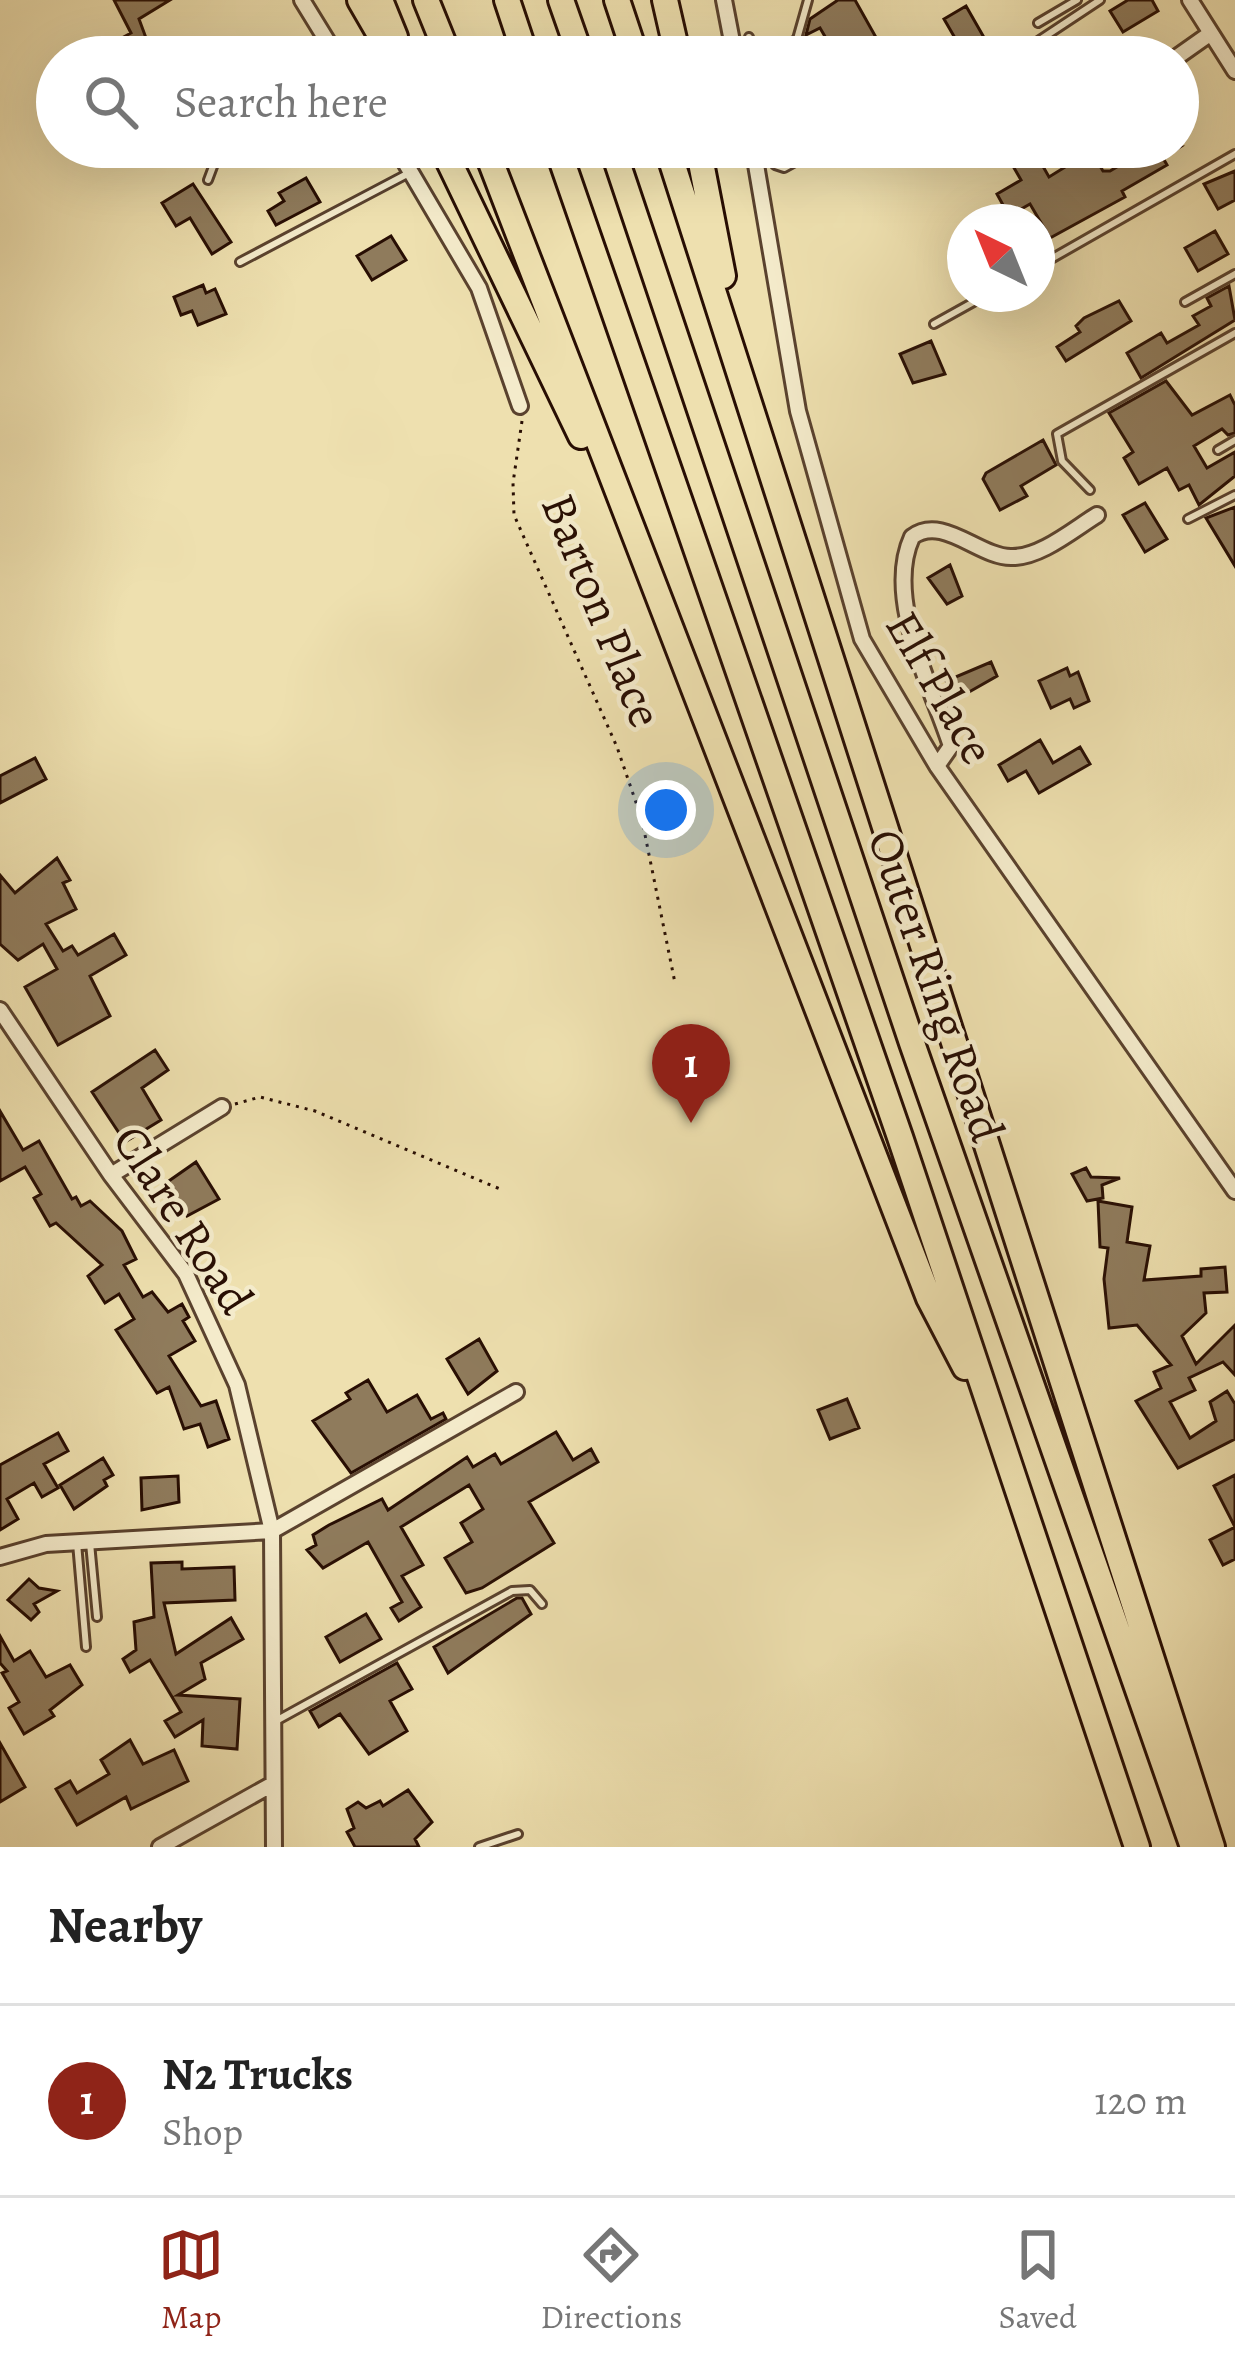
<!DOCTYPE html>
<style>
body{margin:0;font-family:Alegreya,serif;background:#f2f2f2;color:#222}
.compass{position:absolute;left:947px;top:204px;width:108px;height:108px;border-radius:50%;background:#fff;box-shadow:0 12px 48px #0002;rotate:317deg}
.you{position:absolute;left:666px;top:810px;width:42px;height:42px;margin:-30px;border:9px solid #fff;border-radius:50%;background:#1a73e8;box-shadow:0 0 0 18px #1a73e833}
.badge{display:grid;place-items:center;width:78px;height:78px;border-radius:50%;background:#8f2418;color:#fff;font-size:39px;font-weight:700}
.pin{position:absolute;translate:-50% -99px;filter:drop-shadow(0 3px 6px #0008)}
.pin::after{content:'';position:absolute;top:63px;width:42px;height:36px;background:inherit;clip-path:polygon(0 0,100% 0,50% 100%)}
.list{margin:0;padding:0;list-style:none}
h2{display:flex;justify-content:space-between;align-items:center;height:156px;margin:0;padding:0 48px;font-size:51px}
h2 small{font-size:39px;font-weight:400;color:#767676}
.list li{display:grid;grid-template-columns:78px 1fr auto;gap:36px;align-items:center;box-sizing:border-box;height:192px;padding:0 48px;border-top:3px solid #e0e0e0}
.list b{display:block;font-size:45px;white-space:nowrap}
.list p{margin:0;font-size:39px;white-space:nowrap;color:#767676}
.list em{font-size:39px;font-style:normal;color:#767676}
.icon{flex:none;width:66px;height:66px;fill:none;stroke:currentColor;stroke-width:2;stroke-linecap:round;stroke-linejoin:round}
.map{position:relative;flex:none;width:1235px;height:1847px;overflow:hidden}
.search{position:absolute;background:#fff;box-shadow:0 12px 48px #0002;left:36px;right:36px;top:36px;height:132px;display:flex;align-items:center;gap:30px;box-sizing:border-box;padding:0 42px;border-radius:66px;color:#767676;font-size:45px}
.sheet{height:348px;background:#fff}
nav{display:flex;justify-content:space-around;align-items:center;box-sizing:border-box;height:168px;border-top:3px solid #e0e0e0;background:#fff;font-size:33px;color:#767676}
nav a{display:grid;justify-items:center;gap:6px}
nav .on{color:#8f2418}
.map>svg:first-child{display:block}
.building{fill:#8f7b5c;stroke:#280e03;stroke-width:3}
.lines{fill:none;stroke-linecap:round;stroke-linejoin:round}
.service-casing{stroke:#5a422e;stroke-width:12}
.minor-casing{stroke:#5a422e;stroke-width:20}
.motorway-casing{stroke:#280e03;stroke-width:30}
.path{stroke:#280e03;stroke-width:3;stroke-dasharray:3 6;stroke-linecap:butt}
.service{stroke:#f4ebcb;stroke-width:6}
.minor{stroke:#f4ebcb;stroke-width:14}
.motorway{stroke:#eee0af;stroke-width:24}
.labels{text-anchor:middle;stroke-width:9;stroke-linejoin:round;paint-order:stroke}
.street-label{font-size:48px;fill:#280e03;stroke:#f4ebcb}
</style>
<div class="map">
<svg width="1235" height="1847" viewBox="0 0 1235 1847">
<rect width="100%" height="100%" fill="#eee0af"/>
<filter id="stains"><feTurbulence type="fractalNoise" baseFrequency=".00167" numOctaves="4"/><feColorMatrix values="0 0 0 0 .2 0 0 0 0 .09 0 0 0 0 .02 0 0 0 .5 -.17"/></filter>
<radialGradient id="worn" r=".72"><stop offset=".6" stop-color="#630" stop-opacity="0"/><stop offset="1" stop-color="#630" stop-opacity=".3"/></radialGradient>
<path class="building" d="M114 0H170L139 19 153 57H128L118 40 131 33Z
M838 0H855L878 41 865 49 870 57H837L820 28 806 35 810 19Z
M1128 0H1152L1158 11 1123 32 1110 11Z
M966 6 990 48 975 57H966L944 19Z
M1002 147H1032L1049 177 1091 151 1103 171H1110L1151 147H1180L1163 158 1167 165 1122 191 1125 197 1050 238 1030 204 1009 216 997 194 1021 180Z
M1235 171V200L1218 209 1204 184Z
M306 178 320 202 276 225 268 211 284 201 279 193Z
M193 184 231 242 212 254 190 218 176 226 162 203Z
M1215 231 1228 254 1198 271 1185 248Z
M391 236 406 260 372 280 357 256Z
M203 285 206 293 215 289 226 314 198 325 192 311 181 315 174 297Z
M1229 286 1235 320 1141 378 1127 353 1161 333 1167 343 1199 325 1193 316 1211 306 1207 298Z
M1119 301 1131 321 1066 361 1057 347 1080 332 1076 326 1084 318Z
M931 341 945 374 913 383 900 354Z
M1166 381 1192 415 1230 395 1235 405V433L1228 435 1222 429 1194 446 1207 468 1235 452V476L1199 505 1189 485 1179 490 1167 468 1139 484 1124 458 1133 452 1109 413Z
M1043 440 1056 465 1021 486 1027 496 1000 510 983 479 986 473Z
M1145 503 1167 539 1145 552 1123 515Z
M1235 507V566L1206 518Z
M950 565 962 596 947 604 928 578Z
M991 662 997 676 955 700 946 681Z
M1067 668 1070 676 1078 672 1089 701 1074 708 1070 699 1051 708 1039 681Z
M1040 740 1053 763 1080 747 1090 764 1039 793 1026 771 1008 781 999 765Z
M35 758 46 779 0 803V776Z
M57 858 70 880 63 883 76 909 46 924 63 951 72 946 78 955 114 934 126 955 90 976 110 1016 58 1045 25 987 57 969 43 944 18 960 0 944V875L15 893Z
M155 1050 168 1070 142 1088 161 1120 125 1142 92 1092Z
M0 1111 23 1150 39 1141 72 1199 76 1197 81 1206 90 1201 122 1231 136 1259 124 1265 143 1297 152 1292 168 1312 182 1304 189 1317 183 1321 195 1341 169 1356 201 1406 216 1401 229 1439 208 1447 200 1424 184 1429 169 1387 157 1393 116 1330 134 1319 119 1294 105 1303 88 1276 102 1265 56 1223 50 1226 34 1198 41 1194 25 1167 0 1181Z
M196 1162 219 1199 187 1216 166 1183Z
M1086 1168 1091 1177 1120 1178 1102 1185 1103 1198 1087 1201 1072 1174Z
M1098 1201 1132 1207 1127 1242 1150 1246 1144 1280 1201 1276V1269L1225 1267 1227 1292 1204 1293 1206 1313 1182 1336 1196 1364 1235 1325V1375L1223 1362 1189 1378 1195 1390 1170 1402 1190 1438 1216 1421 1210 1402 1227 1391 1235 1404V1439L1178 1468 1136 1401 1161 1388 1154 1372 1171 1365 1137 1325 1109 1328 1104 1279 1108 1248 1100 1247Z
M479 1339 497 1371 468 1394 447 1359Z
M368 1380 387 1412 417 1395 431 1419 443 1413 446 1419 351 1473 313 1421 350 1399 346 1393Z
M847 1399 859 1428 830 1439 818 1410Z
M556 1432 573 1460 591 1449 598 1462 529 1502 554 1543 482 1588 466 1593 445 1558 472 1542 461 1523 483 1509 469 1485 401 1527 423 1565 402 1576 421 1607 399 1621 391 1608 402 1602 368 1542 323 1568 307 1550 316 1545 313 1535 329 1525 382 1499 388 1510 467 1457 473 1467 495 1454 501 1464Z
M58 1433 68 1451 44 1464 58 1488 42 1497 34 1483 7 1499 18 1519 0 1530V1465Z
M103 1458 113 1475 104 1480 107 1486 74 1509 60 1485Z
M1235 1475V1559L1223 1565 1210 1540 1235 1527 1214 1486Z
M178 1476 179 1502 142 1510 141 1478Z
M182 1562V1569L234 1567 235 1600 164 1603 176 1654 231 1618 243 1639 201 1663 205 1679 178 1695 240 1699 237 1749 202 1746 203 1720 175 1737 165 1721 181 1712 150 1660 130 1672 123 1659 136 1650 134 1622 154 1617 151 1563Z
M29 1579 39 1588 57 1591 34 1604 39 1612 31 1620 8 1600Z
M517 1598H522L531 1614 448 1673 434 1647Z
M366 1614 381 1639 340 1662 326 1637Z
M0 1636 14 1661 30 1651 46 1677 70 1665 82 1685 50 1710 54 1716 24 1734 9 1708 19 1702 2 1673 7 1671 0 1663Z
M397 1663 412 1689 390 1701 407 1731 369 1754 340 1714 319 1727 310 1711Z
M130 1740 143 1764 174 1750 188 1781 131 1809 126 1797 77 1825 56 1789 70 1781 77 1793 109 1774 101 1760Z
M0 1743 25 1787 0 1802Z
M408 1790 432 1822 415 1839 419 1847H355L347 1832 354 1828 347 1809 358 1802 366 1808 380 1801 383 1806Z"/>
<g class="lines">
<g class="service-casing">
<path id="service" d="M1038 23 1077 0
M749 37 752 57
M768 57 797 39 808 0
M1014 57 1100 0
M770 147 775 165 784 168 822 147
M208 180 214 164 239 147
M240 262 409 173
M1037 267 1235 154
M1185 302 1235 274
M934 324 988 294
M1218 450 1235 440
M1090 490 1062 461 1057 434 1235 333
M1188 519 1235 495
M77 1543 86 1647
M90 1543 97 1617
M274 1722 512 1591 530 1590 542 1604
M479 1847 518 1834"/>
</g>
<g class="minor-casing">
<path id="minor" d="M302 0 337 57
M724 0 735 57
M1190 0 1235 71
M1177 57 1211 33
M396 147 479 288 520 406
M753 147 798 411 862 639 937 766 1235 1191
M937 766 951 746C932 687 884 598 912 537 942 514 979 557 1011 557 1040 558 1074 529 1097 515
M0 1010 111 1175 186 1274 237 1385 272 1531 274 1847
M111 1175 222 1107
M0 1557 46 1544 272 1531 516 1392
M160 1847 271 1785"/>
</g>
<g class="motorway-casing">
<path id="motorway" d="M360 0 393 57
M380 0 395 37
M426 0 449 57
M507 0 526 57
M561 0 581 57
M617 0 636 57
M665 0 678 57
M442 147 581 436
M485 147 929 1298 965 1367
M557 147 900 1137 1137 1847
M612 147 912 1043 1193 1847
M667 147 1212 1847
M698 147 723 276"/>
</g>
<path class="path" d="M522 421 513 483 514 515 617 747 642 820 675 983
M235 1104 260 1097 315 1111 500 1189"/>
<use href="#service" class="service"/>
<use href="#minor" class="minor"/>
<use href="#motorway" class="motorway"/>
</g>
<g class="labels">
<g class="street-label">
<text transform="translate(603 610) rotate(68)" y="17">Barton Place</text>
<text transform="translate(941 687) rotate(60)" y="17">Elf Place</text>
<text transform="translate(937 985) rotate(71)" y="17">Outer Ring Road</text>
<text transform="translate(184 1219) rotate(57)" y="17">Clare Road</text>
</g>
</g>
<rect width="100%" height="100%" filter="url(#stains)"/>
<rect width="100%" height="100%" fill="url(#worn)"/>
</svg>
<svg class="compass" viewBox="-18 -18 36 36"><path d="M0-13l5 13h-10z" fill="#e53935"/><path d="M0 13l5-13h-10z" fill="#767676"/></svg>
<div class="you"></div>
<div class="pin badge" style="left:691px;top:1123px">1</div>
<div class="search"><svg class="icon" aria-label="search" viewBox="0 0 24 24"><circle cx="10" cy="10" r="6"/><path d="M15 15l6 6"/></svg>Search here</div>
</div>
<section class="sheet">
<h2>Nearby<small></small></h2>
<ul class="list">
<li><span class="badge">1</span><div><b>N2 Trucks</b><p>Shop</p></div><em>120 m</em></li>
</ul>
</section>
<nav>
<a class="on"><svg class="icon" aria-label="map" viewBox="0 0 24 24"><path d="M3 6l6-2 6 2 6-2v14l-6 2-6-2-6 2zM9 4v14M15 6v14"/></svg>Map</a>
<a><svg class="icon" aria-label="directions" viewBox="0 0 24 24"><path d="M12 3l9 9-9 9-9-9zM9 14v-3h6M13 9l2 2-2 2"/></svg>Directions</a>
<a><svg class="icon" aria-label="saved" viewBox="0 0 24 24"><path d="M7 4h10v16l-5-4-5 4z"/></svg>Saved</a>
</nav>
